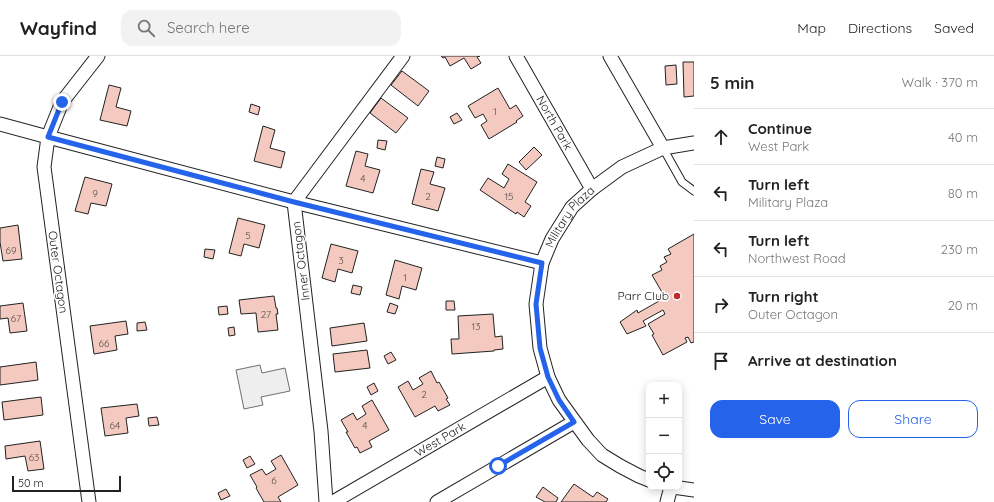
<!DOCTYPE html>
<meta charset="utf-8">
<style>
body{margin:0;font-family:Quicksand,sans-serif;background:#f2f2f2;color:#222}
.controls{position:absolute;right:12px;bottom:12px;display:grid;overflow:hidden;border-radius:8px;box-shadow:0 2px 10px #0003}
.controls button{width:36px;height:36px;display:grid;place-items:center;padding:0;border:0;border-bottom:1px solid #e0e0e0;background:#fff;color:#222;font:20px sans-serif}
.scale{position:absolute;left:12px;bottom:10px;width:109px;box-sizing:border-box;padding-left:4px;border:2px solid #222;border-top:0;font-size:11px;line-height:14px;white-space:nowrap;color:#222;-webkit-text-stroke:3px #fff;paint-order:stroke}
.stop{position:absolute;width:12px;height:12px;margin:-9px;border:3px solid #2563eb;border-radius:50%;background:#fff}
.stop.end{background:#2563eb;border-color:#fff;box-shadow:0 1px 4px #0008}
.list{margin:0;padding:0;list-style:none}
h2{display:flex;justify-content:space-between;align-items:center;height:52px;margin:0;padding:0 16px;font-size:17px}
h2 small{font-size:13px;font-weight:400;color:#767676}
.list li{display:grid;grid-template-columns:26px 1fr auto;gap:12px;align-items:center;box-sizing:border-box;height:56px;padding:0 16px;border-top:1px solid #e0e0e0}
.list b{display:block;font-size:15px;white-space:nowrap}
.list p{margin:0;font-size:13px;white-space:nowrap;color:#767676}
.list em{font-size:13px;font-style:normal;color:#767676}
.actions{display:flex;gap:8px;padding:12px 16px}
.actions a{flex:1;padding:9px 0;border:1px solid #2563eb;border-radius:12px;text-align:center;font-size:14px;color:#2563eb}
.actions .main{background:#2563eb;color:#fff}
.icon{flex:none;width:22px;height:22px;fill:none;stroke:currentColor;stroke-width:2;stroke-linecap:round;stroke-linejoin:round}
.map{position:relative;flex:none;width:694px;height:446px;overflow:hidden}
header{display:flex;align-items:center;gap:24px;box-sizing:border-box;height:56px;padding:0 20px;background:#fff;border-bottom:1px solid #e0e0e0}
header strong{font-size:19px}
nav{display:flex;gap:22px;margin-inline-start:auto;font-size:14px}
.search{width:280px;height:36px;background:#f2f2f2;display:flex;align-items:center;gap:10px;box-sizing:border-box;padding:0 14px;border-radius:12px;color:#767676;font-size:15px}
main{display:flex}
aside{flex:1;background:#fff}
.map>svg:first-child{display:block}
.green{fill:#eee;stroke:#6f6f6f}
.building{fill:#f3c9c0;stroke:#222}
.lines{fill:none;stroke-linecap:round;stroke-linejoin:round}
.lane-casing{stroke:#222;stroke-width:9}
.street-casing{stroke:#222;stroke-width:15}
.lane{stroke:#fff;stroke-width:7}
.street{stroke:#fff;stroke-width:13}
.route{stroke:#2563eb;stroke-width:5}
.poi-dot{fill:#c62828;stroke:#fff;stroke-width:1.5}
.labels{text-anchor:middle;stroke-width:3;stroke-linejoin:round;paint-order:stroke}
.number-label{font-size:10px;fill:#564c4a}
.street-label{font-size:12px;fill:#222;stroke:#fff}
.poi-label{font-size:12px;fill:#222;stroke:#fff;text-anchor:end}
</style>
<header>
<strong>Wayfind</strong>
<div class="search"><svg class="icon" aria-label="search" viewBox="0 0 24 24"><circle cx="10" cy="10" r="6"/><path d="M15 15l6 6"/></svg>Search here</div>
<nav><a>Map</a><a>Directions</a><a>Saved</a></nav>
</header>
<main>
<div class="map">
<svg width="694" height="446" viewBox="0 0 694 446">
<rect width="100%" height="100%" fill="#fff"/>
<path class="green" d="M260 309 262 317 285 312 290 335 261 341 263 349 244 353 236 314Z"/>
<path class="building" d="M441 0H480L477 1 481 7 471 13 464 2 450 10 445 1 443 2Z
M683 6H694V40L684 41Z
M676 9 677 28 666 29 665 10Z
M402 15 429 35 418 50 391 29Z
M109 29 121 32 116 51 131 55 127 70 100 64Z
M498 32 510 53 516 49 523 60 516 65 517 66 489 83 481 69 487 65 483 58 475 62 468 50Z
M381 42 408 62 396 77 370 57Z
M251 48 260 51 258 59 249 56Z
M457 57 462 64 454 68 450 61Z
M263 70 275 74 270 92 285 96 281 112 254 105Z
M378 84 387 85 385 94 377 92Z
M534 91 542 99 526 114 519 106Z
M356 95 368 98 365 110 380 114 373 137 346 130Z
M437 101 445 103 443 112 435 110Z
M508 108 537 126 525 146 531 150 524 161 517 156 516 158 480 134 488 122 504 132 509 123 502 118Z
M421 113 434 116 430 128 445 132 438 155 412 148Z
M85 121 112 128 106 150 91 147 88 158 75 155Z
M238 162 265 169 259 192 244 188 241 200 229 197Z
M18 169 22 203 3 205 0 186V172Z
M694 178V286L691 287 688 281 685 282 687 286 663 299 652 279 654 278 648 268 665 258 663 254 643 265 646 270 627 278 620 266 637 254 638 257 659 245 657 241 663 238 652 219 662 214 660 210 667 206 664 201 671 198 668 193Z
M331 188 358 195 352 217 338 213 335 226 322 222Z
M205 193 215 194 213 203 204 201Z
M395 204 422 212 416 234 402 230 399 243 386 239Z
M353 229 362 231 360 239 351 237Z
M274 240 276 252H277L278 258H276L278 274 258 276 256 257 241 258 239 244Z
M446 245H454L455 254H446Z
M23 247 27 275 10 277 8 262 0 263V250Z
M390 247 398 250 395 258 387 256Z
M227 250 228 258 219 259 218 251Z
M493 258 495 281 502 280 503 293 494 294V295L452 298 451 283H459L458 260Z
M126 265 128 278 115 280 117 294 94 298 90 270Z
M145 266 147 274 137 275V267Z
M364 267 367 285 332 290 330 272Z
M234 271 235 279 229 280 228 272Z
M367 294 370 312 335 316 333 298Z
M391 296 396 304 388 308 384 300Z
M36 306 38 324 0 329V311Z
M431 315 437 327 439 326 448 342 446 343 450 349 438 355 435 350 415 361 398 331 408 325 413 334 423 328 419 322Z
M374 327 378 335 371 339 367 331Z
M41 341 43 359 4 364 2 346Z
M372 344 389 374 369 385 372 391 360 397 357 391 355 392 346 376H348L341 364 353 357 357 364 366 358 362 350Z
M137 348 139 360 126 362 128 377 105 380 101 352Z
M157 361 159 369 149 370 148 362Z
M40 385 44 413 28 415 25 400 6 403 5 390Z
M281 399 298 429 278 441 281 446H264L256 432 257 431 250 419 262 413 266 419 276 413 271 405Z
M250 400 255 408 247 412 243 404Z
M574 428 593 441 597 436 608 443 606 446H561Z
M543 431 558 442 556 446H545L536 441Z
M226 433 230 440 221 444 218 437Z"/>
<g class="lines">
<g class="lane-casing">
<path id="lane" d="M663 92 682 126 694 135"/>
</g>
<g class="street-casing">
<g id="street">
<path id="s1" d="M516 0 592 133"/>
<path d="M610 0 663 92"/>
<path d="M0 68 48 81 294 146 542 207"/>
<path id="s2" d="M649 424 639 420 620 410 602 399 588 384 559 344 548 321 540 292 536 248 542 207 552 183 572 151 592 133 622 111 663 92 694 87"/>
<path d="M673 431 694 434"/>
<path d="M89 446 44 111 48 81 62 46 98 0"/>
<path d="M326 446 321 375 294 146 403 0"/>
<path id="s3" d="M333 446 548 321"/>
<path d="M437 446 574 366"/>
<path d="M667 446 671 431"/>
</g>
</g>
<use href="#lane" class="lane"/>
<use href="#street" class="street"/>
</g>
<g class="lines">
<path class="route" d="M62 46 48 81 294 146 542 207 536 248 540 292 548 321 559 344 574 366 498 410"/>
</g>
<circle class="poi-dot" cx="677" cy="240" r="4"/>
<g class="labels">
<g class="number-label">
<text x="495" y="59">1</text>
<text x="363" y="126">4</text>
<text x="95" y="141">9</text>
<text x="428" y="144">2</text>
<text x="509" y="144">15</text>
<text x="248" y="183">5</text>
<text x="11" y="198">69</text>
<text x="341" y="208">3</text>
<text x="405" y="225">1</text>
<text x="266" y="262">27</text>
<text x="16" y="266">67</text>
<text x="476" y="274">13</text>
<text x="104" y="291">66</text>
<text x="424" y="342">2</text>
<text x="115" y="373">64</text>
<text x="365" y="373">4</text>
<text x="34" y="405">63</text>
<text x="274" y="428">6</text>
</g>
<g class="street-label">
<text dy="4" stroke="none"><textPath href="#s1" startOffset="77">North Park</textPath></text>
<text dy="4" stroke="none"><textPath href="#s2" startOffset="319">Military Plaza</textPath></text>
<text transform="translate(301 205) rotate(-97)" y="4">Inner Octagon</text>
<text transform="translate(58 216) rotate(82)" y="4">Outer Octagon</text>
<text dy="4" stroke="none"><textPath href="#s3" startOffset="124">West Park</textPath></text>
</g>
<g class="poi-label">
<text x="669" y="244">Parr Club</text>
</g>
</g>
</svg>
<div class="controls">
<button>+</button>
<button>−</button>
<button><svg class="icon" aria-label="locate" viewBox="0 0 24 24"><circle cx="12" cy="12" r="6"/><path d="M12 2v4M12 18v4M2 12h4M18 12h4"/></svg></button>
</div>
<div class="scale">50 m</div>
<div class="stop" style="left:498px;top:410px"></div>
<div class="stop end" style="left:62px;top:46px"></div>
</div>
<aside>
<h2>5 min<small>Walk · 370 m</small></h2>
<ul class="list">
<li><svg class="icon" aria-label="ahead" viewBox="0 0 24 24"><path d="M12 20V5M6 11l6-6 6 6"/></svg><div><b>Continue</b><p>West Park</p></div><em>40 m</em></li>
<li><svg class="icon" aria-label="left" viewBox="0 0 24 24"><path d="M17 20v-9H6M10 6l-5 5 5 5"/></svg><div><b>Turn left</b><p>Military Plaza</p></div><em>80 m</em></li>
<li><svg class="icon" aria-label="left" viewBox="0 0 24 24"><path d="M17 20v-9H6M10 6l-5 5 5 5"/></svg><div><b>Turn left</b><p>Northwest Road</p></div><em>230 m</em></li>
<li><svg class="icon" aria-label="right" viewBox="0 0 24 24"><path d="M7 20v-9h11M14 6l5 5-5 5"/></svg><div><b>Turn right</b><p>Outer Octagon</p></div><em>20 m</em></li>
<li><svg class="icon" aria-label="arrive" viewBox="0 0 24 24"><path d="M6 21V4h12l-3 4 3 4H6"/></svg><div><b>Arrive at destination</b></div></li>
</ul>
<div class="actions"><a class="main">Save</a><a>Share</a></div>
</aside>
</main>
